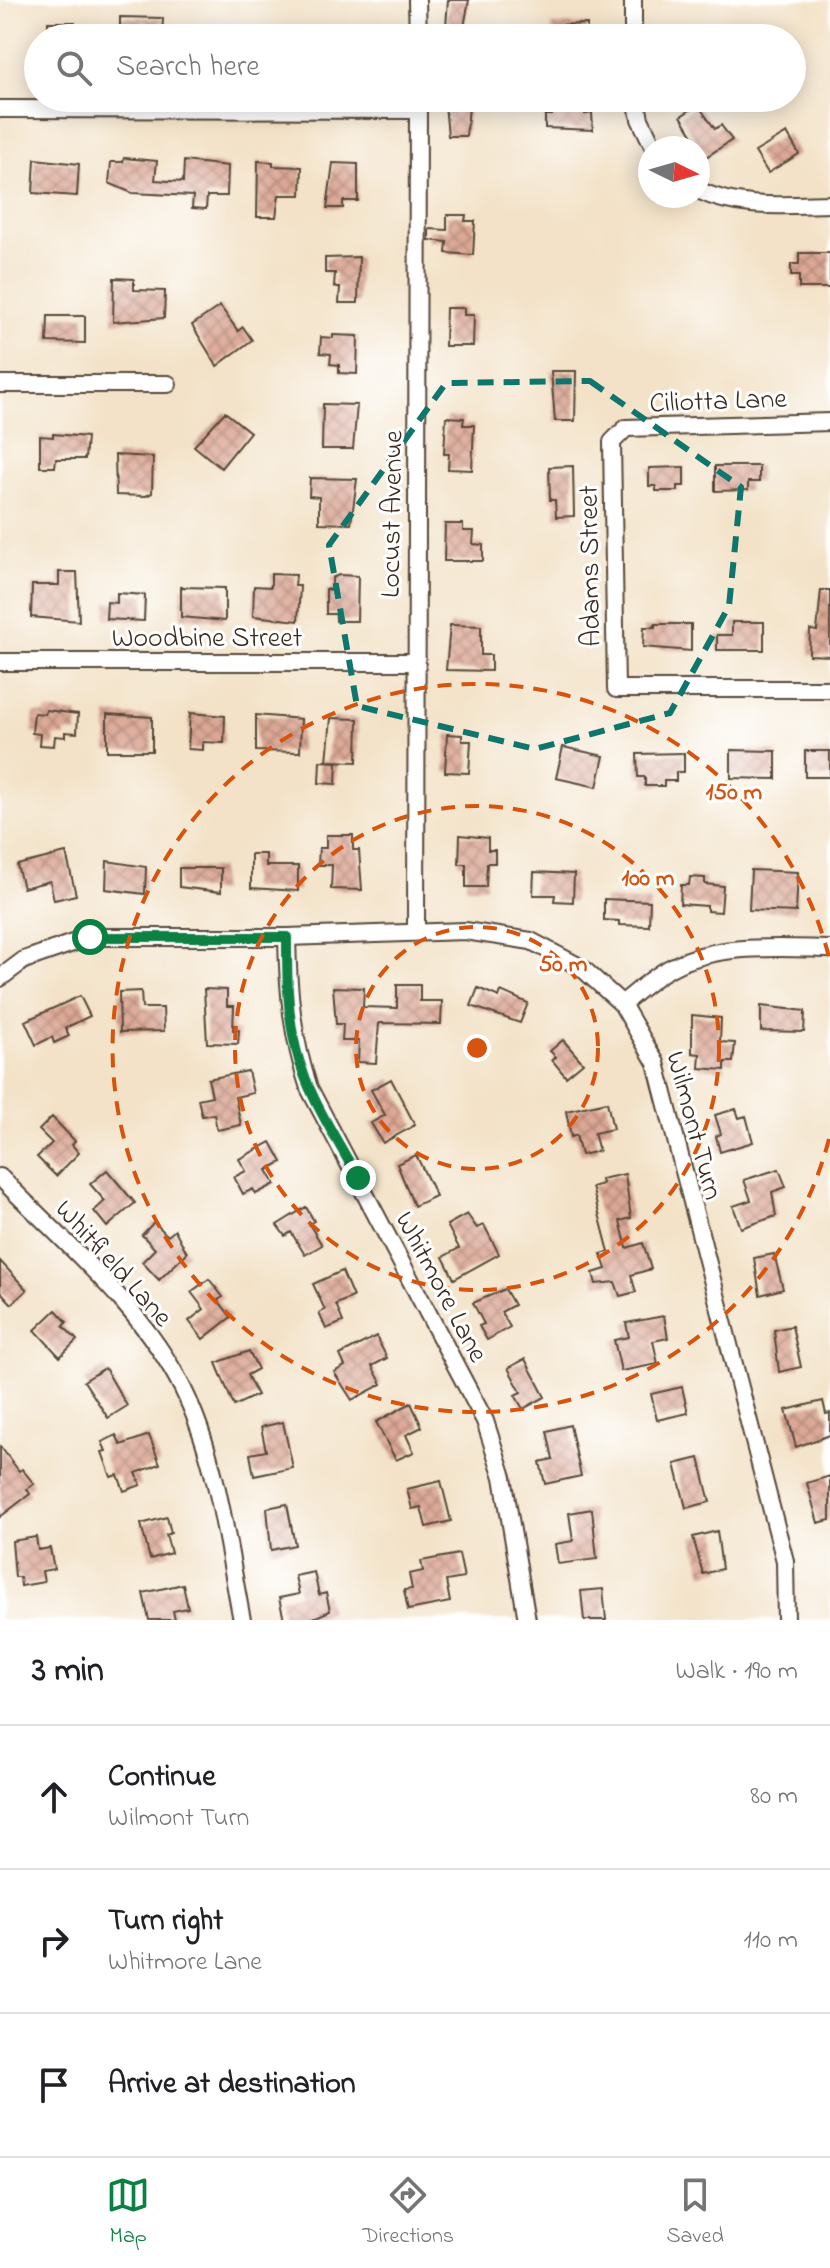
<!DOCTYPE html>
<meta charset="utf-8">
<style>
body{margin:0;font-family:"Indie Flower",sans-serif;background:#f6f6f6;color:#202124}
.compass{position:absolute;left:638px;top:136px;width:72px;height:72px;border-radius:50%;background:#fff;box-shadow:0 4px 20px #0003;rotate:95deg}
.stop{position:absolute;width:24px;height:24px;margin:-18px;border:6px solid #0b8043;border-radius:50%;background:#fff}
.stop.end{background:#0b8043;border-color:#fff;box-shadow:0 2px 8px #0008}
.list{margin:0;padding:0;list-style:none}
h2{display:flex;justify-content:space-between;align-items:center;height:104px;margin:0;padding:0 32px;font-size:34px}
h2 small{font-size:26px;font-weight:400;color:#757577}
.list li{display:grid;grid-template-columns:52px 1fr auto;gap:24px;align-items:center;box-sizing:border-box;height:144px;padding:0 32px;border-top:2px solid #e0e0e0}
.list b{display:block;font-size:30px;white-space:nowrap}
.list p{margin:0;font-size:26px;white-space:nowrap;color:#757577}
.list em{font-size:26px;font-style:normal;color:#757577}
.icon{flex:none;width:44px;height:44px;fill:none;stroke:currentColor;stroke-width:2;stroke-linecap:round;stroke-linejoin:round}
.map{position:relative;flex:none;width:830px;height:1620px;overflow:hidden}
.search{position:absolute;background:#fff;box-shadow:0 4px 20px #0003;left:24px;right:24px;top:24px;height:88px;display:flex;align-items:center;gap:20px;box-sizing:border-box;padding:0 28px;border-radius:44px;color:#757577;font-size:30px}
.sheet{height:536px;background:#fff}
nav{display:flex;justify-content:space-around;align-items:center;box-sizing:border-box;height:112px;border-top:2px solid #e0e0e0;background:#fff;font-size:22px;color:#757577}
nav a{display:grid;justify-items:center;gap:4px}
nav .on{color:#0b8043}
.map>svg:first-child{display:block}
.building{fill:url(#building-cross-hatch)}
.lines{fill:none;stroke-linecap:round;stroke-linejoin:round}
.minor-casing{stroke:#574637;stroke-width:20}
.minor{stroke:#fff;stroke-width:16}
.route{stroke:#0b8043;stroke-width:10}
.marked{fill:none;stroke:#0f766e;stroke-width:6;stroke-dasharray:16 10;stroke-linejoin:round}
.ring{fill:none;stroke:#d7540e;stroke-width:4;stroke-dasharray:14 10}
.labels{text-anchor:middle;stroke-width:6;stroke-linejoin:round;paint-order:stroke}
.street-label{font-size:28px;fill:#3b2a1e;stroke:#fff}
.centre{fill:#d7540e;stroke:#fff;stroke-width:4}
.ring-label{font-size:24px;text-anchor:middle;font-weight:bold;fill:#d7540e;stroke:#fff;stroke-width:6;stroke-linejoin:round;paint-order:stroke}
</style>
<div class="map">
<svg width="830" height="1620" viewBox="0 0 830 1620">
<defs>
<pattern id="building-cross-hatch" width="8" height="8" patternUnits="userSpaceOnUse" patternTransform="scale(2)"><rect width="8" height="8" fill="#dda896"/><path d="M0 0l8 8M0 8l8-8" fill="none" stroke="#b4897a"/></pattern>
</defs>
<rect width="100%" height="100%" fill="#fff"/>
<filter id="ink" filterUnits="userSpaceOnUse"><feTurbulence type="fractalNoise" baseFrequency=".0125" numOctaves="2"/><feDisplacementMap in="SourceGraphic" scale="16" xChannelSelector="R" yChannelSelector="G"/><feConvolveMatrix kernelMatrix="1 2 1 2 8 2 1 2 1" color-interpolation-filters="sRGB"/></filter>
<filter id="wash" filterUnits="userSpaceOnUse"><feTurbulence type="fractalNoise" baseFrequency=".006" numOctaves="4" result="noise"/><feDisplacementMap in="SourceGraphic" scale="32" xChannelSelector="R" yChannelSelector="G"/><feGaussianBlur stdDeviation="1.8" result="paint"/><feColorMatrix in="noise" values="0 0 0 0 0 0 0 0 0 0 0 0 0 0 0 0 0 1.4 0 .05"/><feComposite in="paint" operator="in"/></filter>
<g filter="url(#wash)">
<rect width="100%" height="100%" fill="#f3e2c7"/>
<g id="blocks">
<path class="building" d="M448 0H469L464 27 446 26Z
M120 17 163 18 162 38H120Z
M48 22H75L74 38H49Z
M587 24V38H552L551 25Z
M449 98H470L466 136H448L445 104H448Z
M552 98H585V114L592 113 593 130 545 128V115H552Z
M698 105 715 129 721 125 732 140 706 157 681 116Z
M787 133 799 154 768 173 755 152Z
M124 158 157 161 155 180 183 182 184 161 228 166 227 196H207L206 209 192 208 193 196 132 193 109 183 111 162H123Z
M35 159 79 164 77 196 33 193Z
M258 161 273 162V166L302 167 301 195H279L276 217H257Z
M333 163 358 164V201H343V208H327Z
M447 215H466L465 221H475L473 255 446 253 447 242 429 240V229L447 230Z
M799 253H830V288H799V276H791V264H799Z
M359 257 358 303H339L340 287H334L335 273H325V258Z
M114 278 134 279V290L165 291 164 318 113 322Z
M220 306 238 331 243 327 252 340 217 366 192 325Z
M446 308H464V315H474L473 346H445Z
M48 316H85V343L47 342Z
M333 335 358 336 357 374 339 373V365L330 364 331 354 320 353 321 337 333 338Z
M551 371H576L575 421H555Z
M323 404 357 405 353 449H322Z
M225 412 250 432 221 468 194 446Z
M446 417 464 418 463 425H474L472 470 448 469 449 454H444Z
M53 434 87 437 85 459H56L55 467H40V436L53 437Z
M115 455 153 457 152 493 146 496 116 495Z
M573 466 574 516 556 517 555 500H550L549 467Z
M715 466H759V482H748V490L715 491Z
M684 467V486H678V491H656V486H649V468Z
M310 478 357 479 351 524 319 523V497L309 496Z
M445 524H463V531H474L473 544 483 545V561H444Z
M59 572H77L79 621 31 617 32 585H59Z
M271 574 296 575 295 586H300L298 621 253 616 254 586 271 587Z
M339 575 358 576 357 621H336V614H326V589L332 590V578Z
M181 587 225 588V621L181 617Z
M821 590H830V656L809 655 810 630 817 631Z
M117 593 145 595 144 621 106 619 107 602 117 603Z
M732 622H764V650H717V635H732Z
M655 624H691V651L643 647 644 627H655Z
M450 625 481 626V655H491V671L446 670Z
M46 710 78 714 77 733 65 732V737L55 736 54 746 39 745 40 734 32 733 34 713 45 714Z
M190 713 225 716 224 743 203 742V750L188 749Z
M107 714 152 717V751H107Z
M256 715 301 719 300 752 256 751Z
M331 718 358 719 357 762 327 761Z
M447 734 462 735V741H471L469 773 445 772Z
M563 747 604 756 597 787 556 778Z
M731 750 776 751V779L731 778Z
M805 751H830V777H805Z
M684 753V772H676V781H664V786H645V777H638L637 754Z
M320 761 337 762 336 784 319 783Z
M326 835H353V850H359L362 890 331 889 332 865H318L319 848H326Z
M460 835 488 838V850H495V863H487L486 887H466V864H459Z
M66 853 76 895 54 900 50 881 23 888 17 865Z
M251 854H266V866H298V891L251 888Z
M107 861 146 867 145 894 106 889Z
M179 868H221V892L179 887Z
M751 870 798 872 796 912 749 910Z
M534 872 574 874 573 902 554 901 555 895H533Z
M690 877 705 878V884L723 886 721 912 707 911V906L680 904 681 885H689Z
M604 899 650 901 649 926 619 925V921L604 920Z
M397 985H420V1001H442L441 1024 379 1023 376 1063 358 1062 359 1041H342L343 1024H336L333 987 364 988 363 1007 397 1008Z
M478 988 499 997 501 991 528 1003 520 1023 471 1006Z
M204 989 227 990V1006H234L233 1030H239L238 1044 207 1043Z
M141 991 142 1008H163L164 1031 120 1032 119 992Z
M80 996 90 1016 65 1028 69 1036 54 1043 52 1037 36 1045 25 1021Z
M761 1006 805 1011 804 1032 761 1031Z
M692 1015 721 1018 720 1042 735 1043 733 1062H725V1070L699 1068 700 1054 692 1053Z
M563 1040 583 1063 566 1077 552 1060 556 1057 550 1051Z
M248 1071 253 1093 235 1097 241 1125 217 1130 214 1114 202 1116 198 1099 212 1096 208 1079Z
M391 1079 415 1125 383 1143 371 1123 385 1115 371 1090Z
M607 1102 613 1129 594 1133 599 1151 581 1155 576 1135 571 1137 566 1111Z
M736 1109 739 1118 746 1116 753 1142 720 1152 716 1136 721 1134 715 1115Z
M52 1117 75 1141 72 1145 79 1153 56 1176 37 1157 52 1143 39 1130Z
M271 1142 282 1162 267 1170 275 1184 256 1194 253 1189 243 1194 234 1177 246 1171 239 1159Z
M416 1155 436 1196 414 1206 397 1164Z
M779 1169 786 1187 772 1192 776 1216 741 1228 733 1206 751 1200 744 1180Z
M107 1170 135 1203 107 1227 94 1211 105 1201 90 1184Z
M625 1174 631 1218 620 1221 627 1248 643 1243 651 1269 631 1275 636 1292 620 1296 615 1282 596 1284 593 1273 606 1269 601 1254 609 1252 592 1187 602 1184 601 1179Z
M306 1207 314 1221 309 1224 322 1245 305 1255 291 1232 285 1236 277 1225Z
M467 1214 477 1228 484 1225 499 1254 454 1279 443 1257 459 1248 447 1225Z
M154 1222 168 1236 175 1230 187 1253 159 1280 142 1262 155 1249 142 1235Z
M774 1254 783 1289 760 1295 754 1258Z
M0 1261 27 1290 12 1304 0 1291Z
M342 1271 353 1297 336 1304 343 1322 326 1329 319 1313 325 1310 313 1284Z
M209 1279 223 1297 218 1300 231 1317 203 1339 189 1321 204 1309 191 1292Z
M505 1289 514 1305 501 1312 510 1327 487 1340 479 1326 484 1324 473 1303Z
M56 1310 67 1322 63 1326 77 1340 60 1357 35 1330Z
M664 1316 668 1338 653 1341 658 1364 621 1371 614 1340 629 1337 626 1323Z
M792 1326 801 1367 779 1372 774 1330Z
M376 1336 387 1358 372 1366 382 1384 352 1400 334 1372 345 1366 340 1355Z
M249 1351 258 1369 247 1375 257 1395 234 1406 216 1363Z
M525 1359 545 1397 523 1409 515 1395 521 1392 508 1368Z
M105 1368 127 1406 108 1418 84 1381Z
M682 1387 688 1413 657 1420 651 1394Z
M823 1401 826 1414 830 1413V1435L796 1447 786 1410Z
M411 1403 422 1427 406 1435 414 1452 396 1460 376 1422Z
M283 1422 293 1468 254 1476 250 1454 266 1451 261 1427Z
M570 1425 581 1476 545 1484 540 1462 553 1459 547 1431Z
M116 1435 121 1445 149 1435 160 1464 136 1473 141 1485 124 1491 118 1475 111 1477 102 1452 106 1451 102 1442Z
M0 1446 19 1471 22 1469 34 1484 27 1489 30 1494 0 1517Z
M699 1458 710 1502 686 1508 675 1464Z
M830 1476V1520L818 1523 807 1483Z
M441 1481 451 1521 426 1527 421 1507 412 1509 407 1489Z
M287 1504 295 1545 271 1550 267 1508Z
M592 1509 597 1559 558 1564 555 1544 573 1541 569 1513Z
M167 1517 171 1533 166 1535 171 1553 150 1559 141 1524Z
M717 1531 722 1569 703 1574 693 1537Z
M36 1537 38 1550 50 1548 54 1569 42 1571 44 1582 21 1586 20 1577H15L12 1541Z
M459 1554 464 1578 446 1581 450 1602 408 1610 404 1590 412 1589 409 1574 423 1571 421 1561Z
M314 1572 319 1595 326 1593 330 1611 309 1620H284L279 1598 299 1594 295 1576Z
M183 1584 188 1608 173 1611 175 1620H149L143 1593Z
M603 1589 606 1620H584L581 1591Z"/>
</g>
</g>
<g filter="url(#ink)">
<use href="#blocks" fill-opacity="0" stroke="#574637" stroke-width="2"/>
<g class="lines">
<g class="minor-casing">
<path id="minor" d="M417 0 418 38
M633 38V0
M636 98 640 119 654 148
M0 109 418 110
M698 190C739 210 785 205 830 204
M0 384H168
M830 422 626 428 612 442 616 689H830
M0 662H414
M416 931 418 98
M287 937C288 990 292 1038 309 1088L485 1421 503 1477 527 1620
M0 978 24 960 90 937H287L465 931 531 941 582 968 622 1004 656 1063 785 1561 786 1620
M622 1004C638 991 654 976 672 967 719 943 779 948 830 949
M0 1177C64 1243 142 1306 183 1389 218 1460 227 1544 242 1620"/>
</g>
<use href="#minor" class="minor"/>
</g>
</g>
<g class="lines" filter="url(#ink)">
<path class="route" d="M90 937H287C287 974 287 1012 296 1049 307 1095 336 1137 358 1178"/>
</g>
<path class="marked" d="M590 381 741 487 729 606 670 713 535 749 357 706 329 545 446 383Z"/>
<g class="ring">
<circle cx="477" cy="1048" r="121"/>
<circle cx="477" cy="1048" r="242"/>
<path d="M829 1139A364 364 0 1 1 829 957"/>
</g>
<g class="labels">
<g class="street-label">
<text transform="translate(718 399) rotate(-2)" y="10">Ciliotta Lane</text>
<text transform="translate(390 514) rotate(-89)" y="10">Locust Avenue</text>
<text transform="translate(588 566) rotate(-91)" y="10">Adams Street</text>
<text x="207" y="646">Woodbine Street</text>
<text transform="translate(696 1125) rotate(75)" y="10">Wilmont Turn</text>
<text transform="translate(115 1262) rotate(48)" y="10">Whitfield Lane</text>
<text transform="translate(443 1286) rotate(62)" y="10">Whitmore Lane</text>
</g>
</g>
<circle cx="477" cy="1048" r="12" class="centre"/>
<g class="ring-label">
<text x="734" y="799">150 m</text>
<text x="648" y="885">100 m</text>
<text x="563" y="971">50 m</text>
</g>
</svg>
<svg class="compass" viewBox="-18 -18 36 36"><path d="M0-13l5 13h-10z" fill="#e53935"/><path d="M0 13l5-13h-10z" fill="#757577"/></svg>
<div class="stop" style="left:90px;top:937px"></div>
<div class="stop end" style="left:358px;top:1178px"></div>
<div class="search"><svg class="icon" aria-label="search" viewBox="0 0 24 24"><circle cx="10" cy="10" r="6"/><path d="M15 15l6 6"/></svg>Search here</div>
</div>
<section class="sheet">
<h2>3 min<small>Walk · 190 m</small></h2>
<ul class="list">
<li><svg class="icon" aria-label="ahead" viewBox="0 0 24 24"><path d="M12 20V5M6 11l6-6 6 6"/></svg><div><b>Continue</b><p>Wilmont Turn</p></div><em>80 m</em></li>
<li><svg class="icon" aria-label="right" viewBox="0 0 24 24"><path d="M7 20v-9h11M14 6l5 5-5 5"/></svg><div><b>Turn right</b><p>Whitmore Lane</p></div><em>110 m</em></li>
<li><svg class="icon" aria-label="arrive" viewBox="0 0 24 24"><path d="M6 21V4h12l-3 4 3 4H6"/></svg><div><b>Arrive at destination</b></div></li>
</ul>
</section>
<nav>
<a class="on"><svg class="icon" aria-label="map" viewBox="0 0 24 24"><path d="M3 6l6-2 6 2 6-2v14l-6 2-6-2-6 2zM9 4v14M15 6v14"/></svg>Map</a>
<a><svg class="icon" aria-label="directions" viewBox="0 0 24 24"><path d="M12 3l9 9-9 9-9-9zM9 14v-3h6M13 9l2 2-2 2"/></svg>Directions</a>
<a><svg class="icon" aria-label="saved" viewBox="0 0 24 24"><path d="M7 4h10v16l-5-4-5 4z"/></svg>Saved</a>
</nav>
